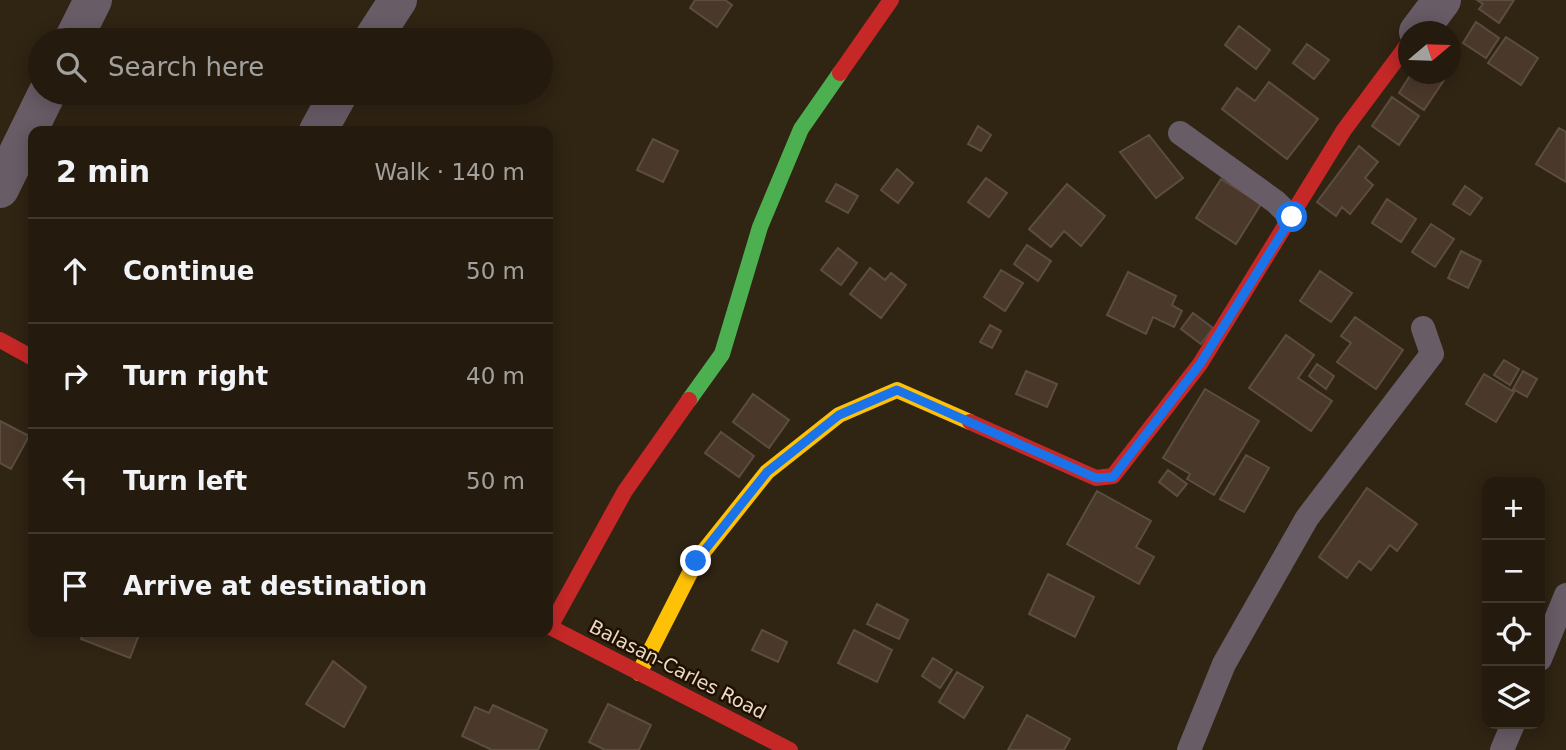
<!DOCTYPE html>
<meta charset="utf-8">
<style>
body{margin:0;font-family:"DejaVu Sans",sans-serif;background:#30281c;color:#f1f3f6}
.controls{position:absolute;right:21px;bottom:21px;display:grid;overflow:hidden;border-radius:14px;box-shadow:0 4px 18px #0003}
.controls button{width:63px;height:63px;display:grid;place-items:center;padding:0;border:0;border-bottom:2px solid #41392e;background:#241b0e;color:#f1f3f6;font:35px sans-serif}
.compass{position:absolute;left:1398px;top:21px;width:63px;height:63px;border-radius:50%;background:#241b0e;box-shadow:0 4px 18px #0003;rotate:71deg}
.stop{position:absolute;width:21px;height:21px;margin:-16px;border:5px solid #1a73e8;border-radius:50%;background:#fff}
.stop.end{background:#1a73e8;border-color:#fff;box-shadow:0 2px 7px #0008}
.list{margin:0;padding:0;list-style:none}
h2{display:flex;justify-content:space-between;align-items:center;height:91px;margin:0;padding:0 28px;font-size:30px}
h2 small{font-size:23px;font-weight:400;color:#a3a19e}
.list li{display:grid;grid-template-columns:46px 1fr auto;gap:21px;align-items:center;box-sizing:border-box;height:105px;padding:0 28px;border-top:2px solid #41392e}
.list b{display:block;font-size:26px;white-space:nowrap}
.list em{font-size:23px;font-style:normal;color:#a3a19e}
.icon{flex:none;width:38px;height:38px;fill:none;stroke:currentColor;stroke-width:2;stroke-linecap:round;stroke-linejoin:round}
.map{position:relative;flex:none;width:1566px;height:750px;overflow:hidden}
.search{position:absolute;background:#241b0e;box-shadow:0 4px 18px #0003;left:28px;top:28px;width:525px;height:77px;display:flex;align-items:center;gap:18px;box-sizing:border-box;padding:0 24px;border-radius:38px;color:#a3a19e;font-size:26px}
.panel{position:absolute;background:#241b0e;box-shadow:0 4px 18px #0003;left:28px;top:126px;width:525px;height:511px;border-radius:14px}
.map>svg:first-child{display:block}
.building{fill:#4a382a;stroke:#5b4d40;stroke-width:2}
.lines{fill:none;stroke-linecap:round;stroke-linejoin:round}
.lane{stroke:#685c67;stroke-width:24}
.street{stroke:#685c67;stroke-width:38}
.fast{stroke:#4caf50;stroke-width:16}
.slow{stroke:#ffc107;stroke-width:16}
.jam{stroke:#c62828;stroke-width:16}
.route{stroke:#1a73e8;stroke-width:9}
.labels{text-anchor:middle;stroke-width:5;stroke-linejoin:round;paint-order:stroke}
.street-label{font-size:19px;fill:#edd9c4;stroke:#1e1002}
</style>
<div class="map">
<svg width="1566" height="750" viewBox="0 0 1566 750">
<rect width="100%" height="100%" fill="#302413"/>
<path class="building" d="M695 0H725L732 5 717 27 690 8Z
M1477 0H1514L1499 23 1479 9 1483 4Z
M1476 22 1499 38 1486 58 1463 43Z
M1239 26 1270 50 1256 69 1225 45Z
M1506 37 1538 58 1521 85 1488 63Z
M1307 44 1329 60 1314 79 1293 63Z
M1411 74H1448L1424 110 1399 93Z
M1269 82 1318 119 1287 159 1222 109 1237 88 1255 101Z
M1392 97 1419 116 1399 145 1372 126Z
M978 126 991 135 981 151 968 144Z
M1559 128 1566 132V182L1536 164Z
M1149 135 1183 178 1156 198 1120 152Z
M653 139 678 151 663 182 637 170Z
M1359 146 1378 162 1365 178 1373 185 1350 214 1342 207 1336 216 1317 202Z
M897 169 913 183 898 203 881 190Z
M986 178 1007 193 989 217 968 202Z
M1221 179 1261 204 1236 244 1196 218Z
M836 184 858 196 848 213 826 201Z
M1067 184 1105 216 1081 246 1064 231 1051 247 1029 229Z
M1465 186 1482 198 1470 215 1453 204Z
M1387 199 1416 219 1401 242 1372 223Z
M1431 224 1454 239 1435 267 1412 252Z
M1027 245 1051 261 1038 281 1014 264Z
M838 248 857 263 841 285 821 270Z
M1461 251 1481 261 1468 288 1448 278Z
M870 268 885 280 891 273 906 285 881 318 850 294Z
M1001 270 1023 283 1005 311 984 297Z
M1320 271 1352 293 1331 322 1300 301Z
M1128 272 1176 296 1172 305 1182 311 1174 327 1153 317 1146 334 1107 315Z
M1193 313 1213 328 1201 344 1181 329Z
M1355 317 1403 350 1376 389 1337 362 1351 343 1341 336Z
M990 325 1001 331 992 348 980 342Z
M1286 335 1314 355 1298 378 1332 401 1311 431 1249 388Z
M1504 360 1519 369 1510 385 1494 375Z
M1317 364 1334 376 1326 389 1309 376Z
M1026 371 1057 384 1047 407 1016 394Z
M1523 371 1537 379 1527 397 1513 389Z
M1484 374 1514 392 1496 422 1466 404Z
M1205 389 1259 421 1214 495 1187 479 1190 474 1163 458Z
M753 394 789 420 769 448 733 422Z
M0 421 29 436 11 469 0 463Z
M721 432 754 456 739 477 705 453Z
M1246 455 1269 468 1244 512 1220 499Z
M1168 470 1187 484 1177 496 1159 482Z
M1367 488 1417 524 1397 551 1390 545 1371 570 1359 561 1347 578 1319 557Z
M1097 491 1151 521 1136 547 1154 557 1139 584 1067 544Z
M1048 574 1094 597 1075 637 1029 614Z
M877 604 908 620 899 639 867 624Z
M762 630 787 642 778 662 752 650Z
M854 630 892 650 877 682 838 663Z
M84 632H140L130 658 81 639Z
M933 658 952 670 940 688 922 676Z
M333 661 366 687 344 727 306 704Z
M957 672 983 687 964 718 939 702Z
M608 704 651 725 639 750H605L589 742Z
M493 705 547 730 538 750H492L462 736 475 707 489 713Z
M1027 715 1070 739 1064 750H1008Z"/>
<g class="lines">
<path class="lane" d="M1180 133 1276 202 1291 217
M1540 659 1566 595
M1189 750 1224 664 1307 518 1432 354 1423 328
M1502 750 1513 724"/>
<path class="street" d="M1418 32 1442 0
M73 40 93 0
M372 40 398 0
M318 131 339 93
M0 189 47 93"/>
<path class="fast" d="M689 400 722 354 760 227 801 129 840 73"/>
<path class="slow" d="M639 673 696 561 767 472 839 415 897 390 970 422"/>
<path class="jam" d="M840 73 891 0
M0 340 33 358
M970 422 1096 478 1113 476 1200 364 1344 130 1408 44
M548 626 790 750
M550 627 625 491 689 400"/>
</g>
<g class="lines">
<path class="route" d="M696 561 767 472 839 415 897 390 1096 478 1113 477 1200 364 1292 217"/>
</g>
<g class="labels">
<g class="street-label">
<text transform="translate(678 669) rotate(27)" y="7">Balasan-Carles Road</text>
</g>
</g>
</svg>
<div class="controls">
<button>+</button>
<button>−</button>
<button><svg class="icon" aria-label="locate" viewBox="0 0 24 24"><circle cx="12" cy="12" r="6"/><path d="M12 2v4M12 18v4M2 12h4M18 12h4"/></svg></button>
<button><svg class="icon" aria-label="layers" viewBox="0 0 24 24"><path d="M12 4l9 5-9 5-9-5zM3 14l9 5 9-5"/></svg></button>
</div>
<svg class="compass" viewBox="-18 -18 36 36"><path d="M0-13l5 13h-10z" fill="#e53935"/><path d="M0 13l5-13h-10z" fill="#a3a19e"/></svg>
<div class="stop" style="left:1292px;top:217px"></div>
<div class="stop end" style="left:696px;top:561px"></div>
<div class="search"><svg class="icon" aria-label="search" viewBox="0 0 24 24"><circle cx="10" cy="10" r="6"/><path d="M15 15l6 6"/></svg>Search here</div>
<section class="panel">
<h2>2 min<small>Walk · 140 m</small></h2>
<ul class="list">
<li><svg class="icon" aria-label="ahead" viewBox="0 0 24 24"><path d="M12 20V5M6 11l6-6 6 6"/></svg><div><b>Continue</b></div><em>50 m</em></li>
<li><svg class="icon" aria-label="right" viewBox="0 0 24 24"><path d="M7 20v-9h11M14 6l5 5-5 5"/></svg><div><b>Turn right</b></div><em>40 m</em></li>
<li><svg class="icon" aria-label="left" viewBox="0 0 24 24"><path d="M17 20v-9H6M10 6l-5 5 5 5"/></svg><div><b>Turn left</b></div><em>50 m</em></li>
<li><svg class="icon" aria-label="arrive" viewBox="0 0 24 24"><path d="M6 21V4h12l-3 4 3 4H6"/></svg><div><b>Arrive at destination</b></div></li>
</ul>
</section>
</div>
